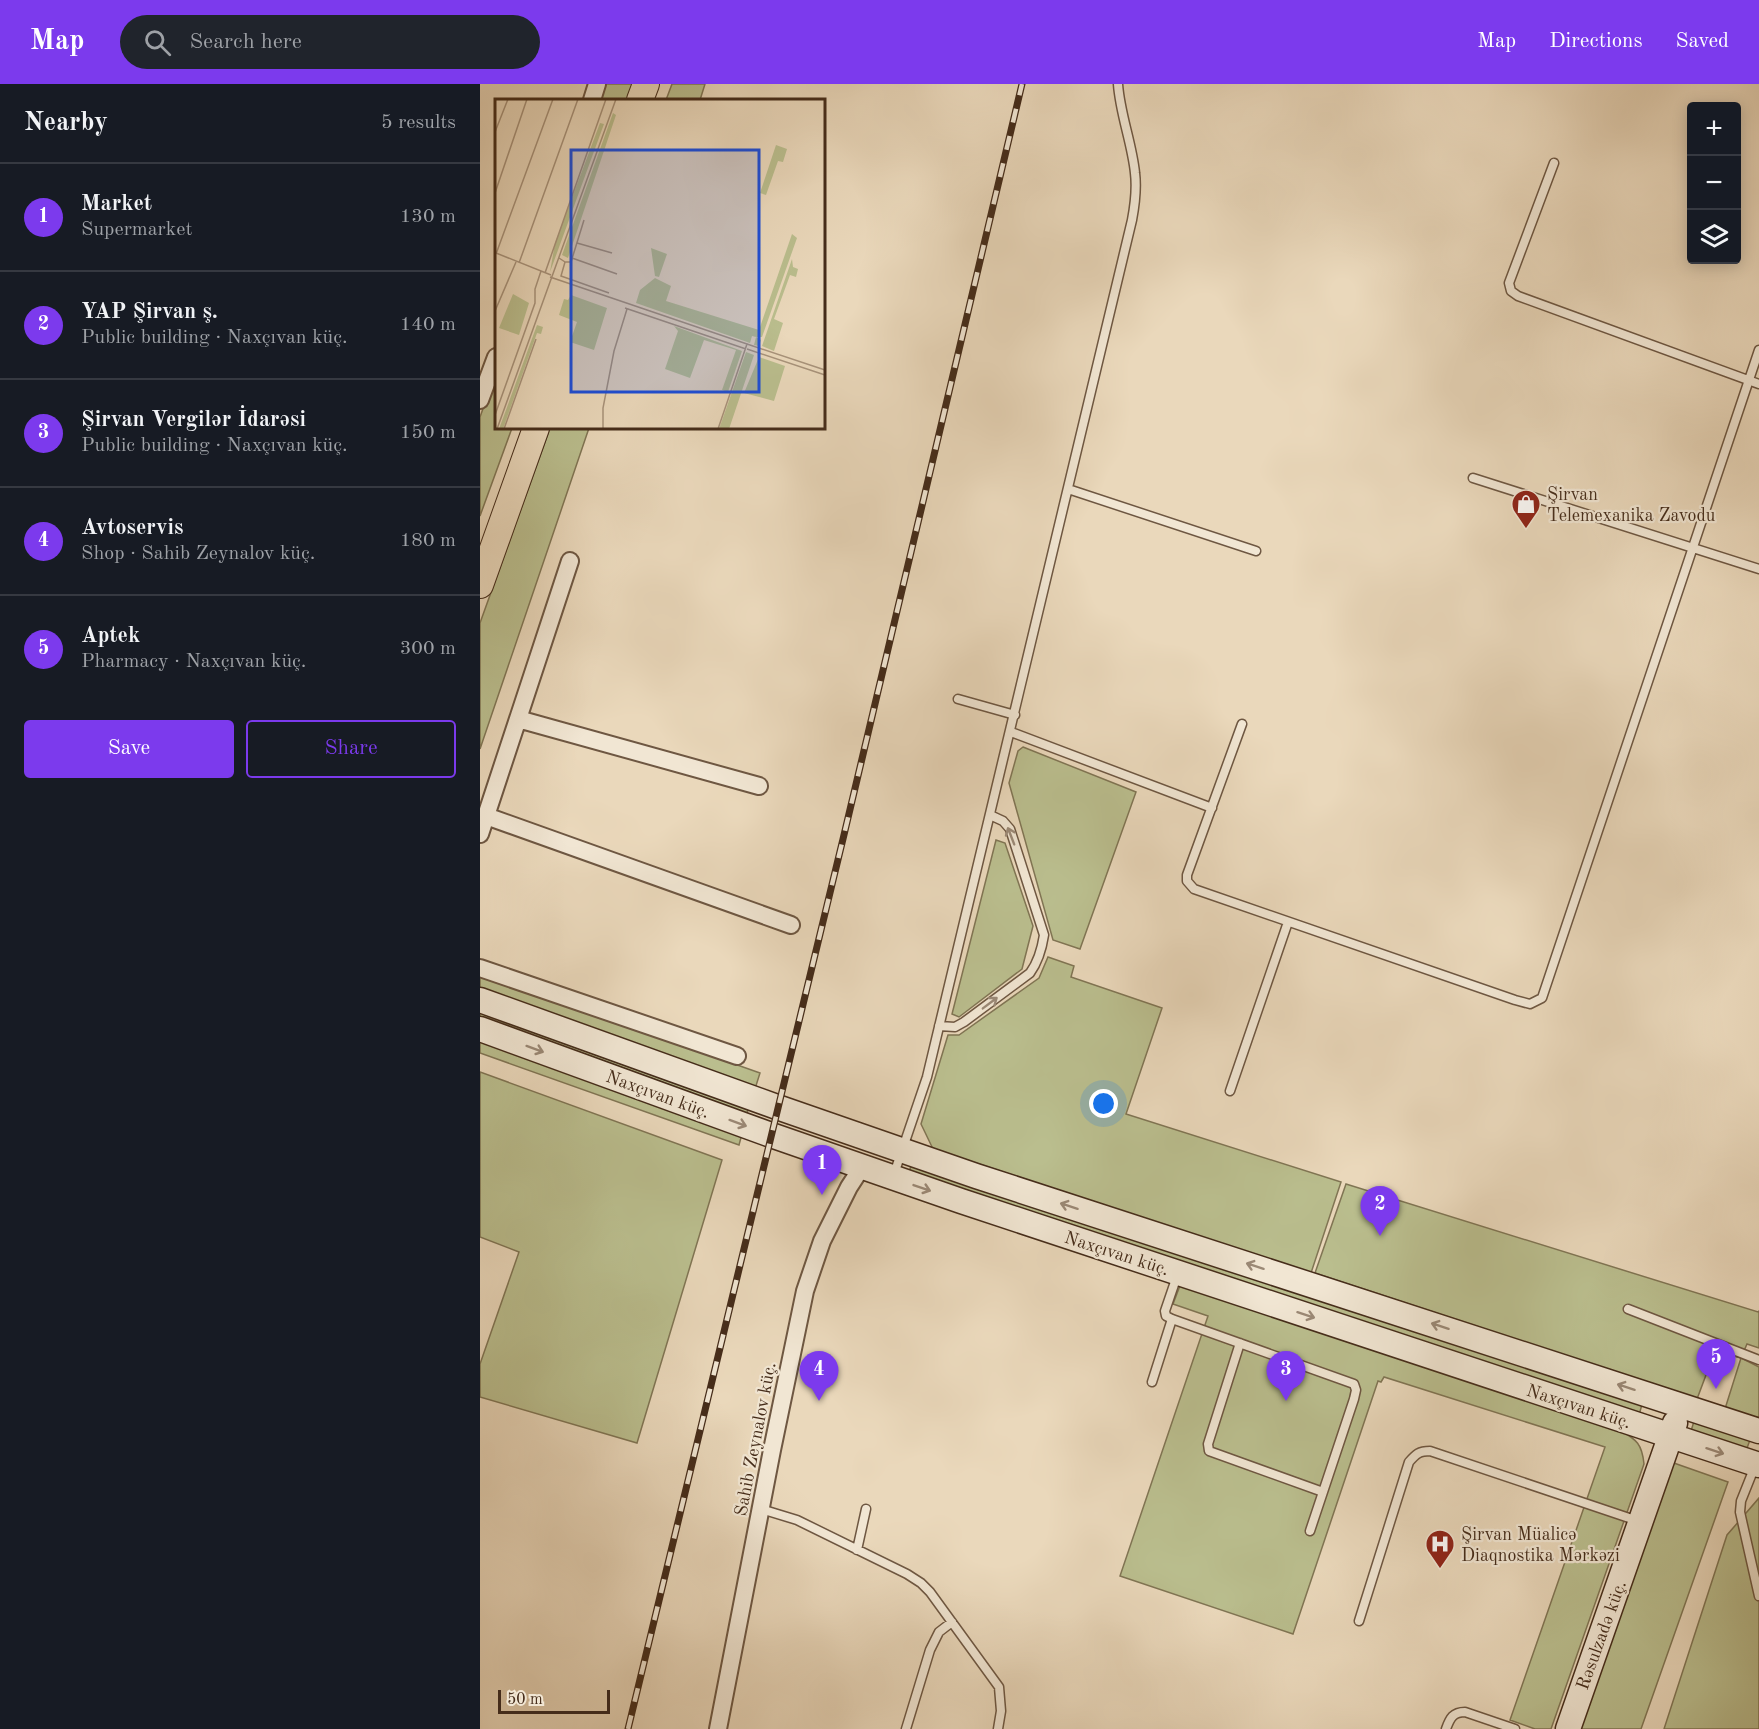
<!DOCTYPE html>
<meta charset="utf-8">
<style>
body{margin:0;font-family:"Old Standard TT",serif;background:#20242c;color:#f1f3f6}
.controls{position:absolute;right:18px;top:18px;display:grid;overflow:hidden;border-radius:6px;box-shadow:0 3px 15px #0003}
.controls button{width:54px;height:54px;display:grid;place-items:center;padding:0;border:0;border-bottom:2px solid #363941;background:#171b24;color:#f1f3f6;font:30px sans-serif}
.scale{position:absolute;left:18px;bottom:15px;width:112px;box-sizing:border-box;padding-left:6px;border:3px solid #452c1a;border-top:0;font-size:16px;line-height:21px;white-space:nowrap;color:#452c1a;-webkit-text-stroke:4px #f1e6d3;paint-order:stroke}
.you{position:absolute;left:624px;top:1020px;width:21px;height:21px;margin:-15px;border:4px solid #fff;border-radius:50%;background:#1a73e8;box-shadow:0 0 0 9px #1a73e833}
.badge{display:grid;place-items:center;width:39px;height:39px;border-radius:50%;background:#7c3aed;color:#fff;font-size:20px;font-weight:700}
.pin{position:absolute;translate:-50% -50px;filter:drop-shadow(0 2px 3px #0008)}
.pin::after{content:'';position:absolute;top:32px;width:21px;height:18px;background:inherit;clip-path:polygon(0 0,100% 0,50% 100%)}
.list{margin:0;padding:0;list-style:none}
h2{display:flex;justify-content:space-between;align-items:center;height:78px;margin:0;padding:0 24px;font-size:26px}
h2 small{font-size:20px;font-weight:400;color:#9ea1a6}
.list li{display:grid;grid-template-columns:39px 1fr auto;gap:18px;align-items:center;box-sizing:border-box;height:108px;padding:0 24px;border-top:2px solid #363941}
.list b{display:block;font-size:22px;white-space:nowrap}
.list p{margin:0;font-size:20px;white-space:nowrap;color:#9ea1a6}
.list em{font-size:20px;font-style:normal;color:#9ea1a6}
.actions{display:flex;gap:12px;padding:18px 24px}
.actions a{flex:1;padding:14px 0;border:2px solid #7c3aed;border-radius:6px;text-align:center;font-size:21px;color:#7c3aed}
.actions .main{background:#7c3aed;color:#fff}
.icon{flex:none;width:33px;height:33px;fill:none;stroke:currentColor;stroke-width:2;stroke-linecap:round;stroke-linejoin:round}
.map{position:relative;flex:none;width:1279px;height:1645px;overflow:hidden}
header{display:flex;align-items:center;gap:36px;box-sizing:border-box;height:84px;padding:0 30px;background:#7c3aed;color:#fff}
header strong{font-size:28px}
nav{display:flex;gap:33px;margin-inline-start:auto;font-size:21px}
.search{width:420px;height:54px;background:#20242c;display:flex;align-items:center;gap:15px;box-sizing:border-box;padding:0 21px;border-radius:33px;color:#9ea1a6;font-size:22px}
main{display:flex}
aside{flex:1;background:#171b24}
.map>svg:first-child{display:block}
.green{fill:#babe8e;stroke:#807554;stroke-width:1.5}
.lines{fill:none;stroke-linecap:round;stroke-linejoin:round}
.lane-casing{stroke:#6e5742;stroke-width:11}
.street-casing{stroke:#6e5742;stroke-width:20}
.secondary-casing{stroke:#452c1a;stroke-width:27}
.primary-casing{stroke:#452c1a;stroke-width:28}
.lane{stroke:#f1e6d3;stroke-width:8}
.street{stroke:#f1e6d3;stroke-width:16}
.secondary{stroke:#f1e6d3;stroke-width:24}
.primary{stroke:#ead8bb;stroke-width:26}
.rail-casing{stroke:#452c1a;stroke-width:7}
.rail{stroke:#f1e6d3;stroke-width:4.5;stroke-dasharray:14;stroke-linecap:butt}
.oneway{stroke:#9b8976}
.labels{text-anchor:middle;stroke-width:4.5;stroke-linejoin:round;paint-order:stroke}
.poi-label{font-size:18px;fill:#452c1a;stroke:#f1e6d3;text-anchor:start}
.street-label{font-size:18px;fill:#452c1a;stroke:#f1e6d3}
.inset-road{fill:none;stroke:#a8937b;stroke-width:1.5}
.view{fill:#1d4ed8;fill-opacity:0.15;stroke:#1d4ed8;stroke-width:3}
.inset-edge{fill:none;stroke:#452c1a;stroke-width:3}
</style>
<header>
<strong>Map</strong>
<div class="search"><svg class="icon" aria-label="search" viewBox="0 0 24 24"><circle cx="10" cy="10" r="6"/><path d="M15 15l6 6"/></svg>Search here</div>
<nav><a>Map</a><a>Directions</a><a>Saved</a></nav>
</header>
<main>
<aside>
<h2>Nearby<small>5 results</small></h2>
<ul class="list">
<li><span class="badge">1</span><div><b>Market</b><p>Supermarket</p></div><em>130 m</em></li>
<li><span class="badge">2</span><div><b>YAP Şirvan ş.</b><p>Public building · Naxçıvan küç.</p></div><em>140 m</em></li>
<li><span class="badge">3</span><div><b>Şirvan Vergilər İdarəsi</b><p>Public building · Naxçıvan küç.</p></div><em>150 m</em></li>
<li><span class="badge">4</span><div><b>Avtoservis</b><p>Shop · Sahib Zeynalov küç.</p></div><em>180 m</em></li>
<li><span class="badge">5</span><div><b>Aptek</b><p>Pharmacy · Naxçıvan küç.</p></div><em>300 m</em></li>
</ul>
<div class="actions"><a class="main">Save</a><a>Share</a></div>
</aside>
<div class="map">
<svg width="1279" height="1645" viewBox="0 0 1279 1645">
<rect width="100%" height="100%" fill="#ead8bb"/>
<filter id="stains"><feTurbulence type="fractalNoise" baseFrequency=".00333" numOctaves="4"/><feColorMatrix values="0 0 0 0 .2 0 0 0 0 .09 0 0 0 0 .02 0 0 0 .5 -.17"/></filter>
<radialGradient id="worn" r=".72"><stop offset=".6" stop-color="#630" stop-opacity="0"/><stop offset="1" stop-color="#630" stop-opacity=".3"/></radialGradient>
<path class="green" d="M124 0H155L149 16H118Z
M192 0H225L220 16H186Z
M16 289V344H32L0 432V333Z
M70 344H109L0 665V539Z
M543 663 656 708 600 865 573 856 529 699 538 667Z
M516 756 525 759 553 842 542 885 479 933 472 930Z
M568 873 594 882 591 893 682 924 646 1030 861 1098 831 1189 453 1065 441 1040 468 951H479L559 894Z
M0 890 280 989 274 1008 0 909Z
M0 923 270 1021 265 1034 0 938Z
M0 954 263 1046 259 1061 0 969Z
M0 988 242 1076 157 1359 0 1313V1280L39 1168 0 1153Z
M432 1079 1163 1317 1159 1331 428 1091Z
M866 1100 1278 1228 1279 1227V1264L1267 1260 1261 1274 1279 1283V1333L1270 1336 1244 1328 1261 1274 1235 1267 1217 1315 835 1189Z
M701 1199 1140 1346C1157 1356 1162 1360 1164 1380L1071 1645H1055L1030 1636 1125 1363 904 1293 901 1298 898 1297 813 1550 640 1492 728 1232 693 1220Z
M1215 1334 1271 1353 1266 1367 1211 1347Z
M1191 1378 1248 1398 1161 1645H1097Z
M1279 1414V1645H1184L1247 1451Z"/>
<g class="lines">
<g class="lane-casing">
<path id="lane" d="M1074 79 1029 199 1031 207 1038 212 1279 300
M993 394 1279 485
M588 405 776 467
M478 615 535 631
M762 640 707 791V797L714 805 1035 916 1050 920 1062 914 1279 266
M531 648 732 724
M459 942 475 943 484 938 550 889C558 878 562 864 564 851L530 745 523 737 510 731
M750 1007 808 838
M414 1090 447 993 652 136C655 120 657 105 655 89 652 59 640 30 638 0
M698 1189 685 1227 686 1232 692 1235 874 1300 876 1306 874 1315 830 1447
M1148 1225 1279 1276
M760 1259 728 1360 729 1367 843 1408
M672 1298 692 1235
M1275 1382 1261 1417 1260 1428 1279 1512
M281 1425 317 1436 427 1490 441 1499 450 1508 519 1603 521 1627 518 1645
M377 1466 386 1425
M879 1537 929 1378C936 1370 939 1367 950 1367L1158 1437
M426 1645 450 1566 459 1548 472 1538
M966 1645C970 1634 973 1628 985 1628L1035 1645"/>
</g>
<g class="street-casing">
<path id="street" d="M112 16 117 0
M0 316 16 273
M38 635 279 702
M6 732 311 841
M0 750 90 477
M0 884 257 972
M238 1645 292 1366 325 1207 342 1157 369 1103 382 1083"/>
</g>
<g class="secondary-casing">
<path id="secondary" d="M0 916 297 1023 496 1092 1279 1347
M0 945 291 1051 481 1117 1279 1381
M1088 1645 1195 1339"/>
</g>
<g class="primary-casing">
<path id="primary" d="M160 16 166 0
M0 501 56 344"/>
</g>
<use href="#lane" class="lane"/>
<use href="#street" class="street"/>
<use href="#secondary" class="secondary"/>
<use href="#primary" class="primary"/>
<g class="rail-casing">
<path id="rail" d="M148 1645 363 755 542 0"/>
</g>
<use href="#rail" class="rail"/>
</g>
<defs><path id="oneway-shaft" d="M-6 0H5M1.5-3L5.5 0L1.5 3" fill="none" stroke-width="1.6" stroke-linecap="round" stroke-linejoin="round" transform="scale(1.5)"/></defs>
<g class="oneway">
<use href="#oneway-shaft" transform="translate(531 752) rotate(-111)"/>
<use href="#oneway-shaft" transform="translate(510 919) rotate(-37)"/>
<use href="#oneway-shaft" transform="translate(55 965) rotate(20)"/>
<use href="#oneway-shaft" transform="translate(258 1039) rotate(20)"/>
<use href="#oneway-shaft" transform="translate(442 1104) rotate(19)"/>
<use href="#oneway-shaft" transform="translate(589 1122) rotate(-162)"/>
<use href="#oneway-shaft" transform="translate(775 1182) rotate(-162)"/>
<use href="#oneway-shaft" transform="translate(826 1231) rotate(18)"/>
<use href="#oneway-shaft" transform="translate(960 1242) rotate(-162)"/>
<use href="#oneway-shaft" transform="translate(1146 1303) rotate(-162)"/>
<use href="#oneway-shaft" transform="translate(1235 1367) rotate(18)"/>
</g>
<defs>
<g id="shop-pin" transform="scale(1.5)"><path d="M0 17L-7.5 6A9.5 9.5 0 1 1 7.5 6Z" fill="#8f2418" stroke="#f1e6d3"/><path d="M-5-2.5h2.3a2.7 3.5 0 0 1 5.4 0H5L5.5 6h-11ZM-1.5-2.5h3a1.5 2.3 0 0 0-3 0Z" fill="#fff"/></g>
<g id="hospital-pin" transform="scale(1.5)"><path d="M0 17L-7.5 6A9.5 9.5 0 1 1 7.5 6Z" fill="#8f2418" stroke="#f1e6d3"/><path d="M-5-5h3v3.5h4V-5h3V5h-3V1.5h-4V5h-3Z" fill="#fff"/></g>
</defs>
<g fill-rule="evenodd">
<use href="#shop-pin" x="1046" y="420"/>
<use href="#hospital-pin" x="960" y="1460"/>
</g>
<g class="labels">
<g class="poi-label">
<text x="1067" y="416">Şirvan<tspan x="1067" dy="21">Telemexanika Zavodu</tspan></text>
<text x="981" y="1456">Şirvan Müalicə<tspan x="981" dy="21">Diaqnostika Mərkəzi</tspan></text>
</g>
<g class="street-label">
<text transform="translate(178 1010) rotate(20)" y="6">Naxçıvan küç.</text>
<text transform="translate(637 1169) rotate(18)" y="6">Naxçıvan küç.</text>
<text transform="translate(1099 1322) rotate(18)" y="6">Naxçıvan küç.</text>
<text transform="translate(275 1355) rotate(-79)" y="6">Sahib Zeynalov küç.</text>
<text transform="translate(1121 1551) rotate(-70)" y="6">Rəsulzadə küç.</text>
</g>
</g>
<g transform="translate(15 15)">
<rect width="330" height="330" fill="#ead8bb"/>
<path d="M118 14 121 16 73 159 67 156ZM105 24 109 25 55 173 60 144ZM281 46 292 50 288 63 283 62 271 96 265 94ZM297 135 302 139 267 238H261L266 241 264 247 259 246 261 238 257 237 255 244 141 204 145 191 160 179 176 187 171 202 264 231ZM156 149 172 155 164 178 160 177ZM297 160 298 168 303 170 301 178 295 176 279 220 288 224 279 252 267 247ZM18 195 34 204 24 236 4 229ZM76 196 112 209 99 251 75 243 82 223 64 216 69 200 73 201ZM42 226 48 228 46 235 42 234 8 330H4ZM179 227 247 252 233 293 227 291 241 251 209 241 195 279 170 270 183 232ZM251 253 259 256 234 330H224ZM264 258 290 267 279 302 249 294Z" fill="#babe8e"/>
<path class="inset-road" d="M0 33 13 0M0 94 32 0M82 144 117 154M1 154 56 176M1 155 58 0M64 159 70 163 66 177 114 194M77 159 122 175M70 163H76L89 121M24 164 83 0M50 174 111 0M55 178 252 245 223 330M130 209 251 250M0 212 21 163M252 245 330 271M252 250 330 276M0 316 40 204V190L46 172M2 330 121 0M9 330 41 240M108 330V309L119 252 132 210"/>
<path class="view" d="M76 51H264V293H76Z"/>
<rect width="330" height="330" class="inset-edge"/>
</g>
<rect width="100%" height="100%" filter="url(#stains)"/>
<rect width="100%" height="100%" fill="url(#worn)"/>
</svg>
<div class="controls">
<button>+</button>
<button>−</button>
<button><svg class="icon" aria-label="layers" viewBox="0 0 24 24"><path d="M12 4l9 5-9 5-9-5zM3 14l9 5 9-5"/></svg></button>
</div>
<div class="scale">50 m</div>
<div class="you"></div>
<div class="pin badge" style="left:342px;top:1111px">1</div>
<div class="pin badge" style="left:900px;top:1152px">2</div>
<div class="pin badge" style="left:806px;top:1317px">3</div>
<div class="pin badge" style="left:339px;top:1317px">4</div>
<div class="pin badge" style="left:1236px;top:1305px">5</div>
</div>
</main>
